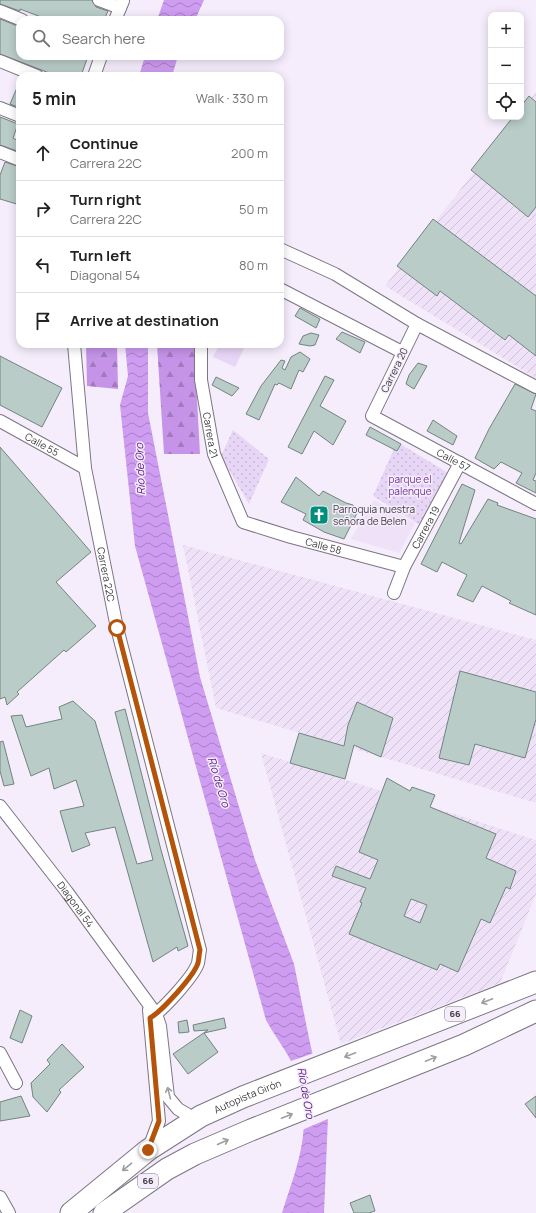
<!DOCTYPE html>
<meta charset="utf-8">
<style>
body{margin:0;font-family:Manrope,sans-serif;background:#f2f2f2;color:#222}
.controls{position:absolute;right:12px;top:12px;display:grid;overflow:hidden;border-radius:8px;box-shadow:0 2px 10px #0003}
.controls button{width:36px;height:36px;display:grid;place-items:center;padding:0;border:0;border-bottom:1px solid #e0e0e0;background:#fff;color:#222;font:20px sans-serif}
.stop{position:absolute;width:12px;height:12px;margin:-9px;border:3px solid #b45309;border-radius:50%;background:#fff}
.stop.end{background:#b45309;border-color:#fff;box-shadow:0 1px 4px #0008}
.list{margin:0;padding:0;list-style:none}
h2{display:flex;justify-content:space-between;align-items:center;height:52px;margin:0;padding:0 16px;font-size:17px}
h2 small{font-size:13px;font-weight:400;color:#767676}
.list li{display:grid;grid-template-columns:26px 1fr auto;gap:12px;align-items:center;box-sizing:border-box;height:56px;padding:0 16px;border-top:1px solid #e0e0e0}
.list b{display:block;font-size:15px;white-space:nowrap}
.list p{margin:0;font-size:13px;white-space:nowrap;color:#767676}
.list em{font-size:13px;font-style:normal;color:#767676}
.icon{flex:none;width:22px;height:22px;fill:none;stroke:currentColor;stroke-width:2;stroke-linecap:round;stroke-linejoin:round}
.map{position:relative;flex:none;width:536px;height:1213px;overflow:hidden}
.search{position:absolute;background:#fff;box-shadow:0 2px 10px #0003;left:16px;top:16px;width:268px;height:44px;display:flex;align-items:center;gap:10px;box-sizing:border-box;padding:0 14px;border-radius:12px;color:#767676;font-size:15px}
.panel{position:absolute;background:#fff;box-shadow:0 2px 10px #0003;left:16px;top:72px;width:268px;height:276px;border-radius:12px}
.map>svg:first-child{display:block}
.built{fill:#eee1f8}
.industrial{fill:url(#industrial-furrows)}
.forest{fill:url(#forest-firs)}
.park{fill:url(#park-dots)}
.pitch{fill:#e8d6f6}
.water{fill:url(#water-waves)}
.pier{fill:#f5edfc}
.building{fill:#b9ccc7;stroke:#72847f;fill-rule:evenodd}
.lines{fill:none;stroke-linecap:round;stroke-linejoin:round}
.street-casing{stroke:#7d7583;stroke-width:14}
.highway-casing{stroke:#7d7583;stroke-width:23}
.street{stroke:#fff;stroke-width:12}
.highway{stroke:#fff;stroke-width:21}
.oneway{stroke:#9e9da0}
.route{stroke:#b45309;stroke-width:5}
.labels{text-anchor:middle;stroke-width:3;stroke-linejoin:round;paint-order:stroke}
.shield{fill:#f5edfc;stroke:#757079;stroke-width:1}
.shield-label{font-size:9px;font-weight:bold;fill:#3e3b41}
.street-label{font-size:10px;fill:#3e3b41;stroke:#f5edfc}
.park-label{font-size:10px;fill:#703394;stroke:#f5edfc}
.poi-label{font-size:10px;fill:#3e3b41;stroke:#f5edfc;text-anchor:start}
.water-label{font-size:11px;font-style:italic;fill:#612284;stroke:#f5edfc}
</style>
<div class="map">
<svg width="536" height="1213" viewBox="0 0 536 1213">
<defs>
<pattern id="industrial-furrows" width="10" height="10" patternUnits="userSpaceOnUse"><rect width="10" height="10" fill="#eee1f8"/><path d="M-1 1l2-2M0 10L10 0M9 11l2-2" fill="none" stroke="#cdc2d6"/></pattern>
<pattern id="forest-firs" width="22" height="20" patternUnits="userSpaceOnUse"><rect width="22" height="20" fill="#c593e7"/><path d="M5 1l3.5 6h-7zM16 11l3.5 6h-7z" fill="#a179bd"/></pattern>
<pattern id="park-dots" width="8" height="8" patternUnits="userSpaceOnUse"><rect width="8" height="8" fill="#e8d6f6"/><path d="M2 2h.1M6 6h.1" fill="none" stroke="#c8b9d4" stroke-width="1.8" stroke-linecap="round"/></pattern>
<pattern id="water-waves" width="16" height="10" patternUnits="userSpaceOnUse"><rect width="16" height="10" fill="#ce9cf1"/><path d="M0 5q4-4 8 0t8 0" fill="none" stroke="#a980c5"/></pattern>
</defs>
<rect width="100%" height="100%" fill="#f5edfc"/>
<path class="built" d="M374 500 415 523 399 553 351 539Z"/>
<path class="industrial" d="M536 92V378L385 286 517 117H521V112Z
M183 545 536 640V803L216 708Z
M261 753 536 840V894L500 983 341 1044Z"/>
<path class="forest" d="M86 344H117L118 389 87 386Z
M157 344H194L200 454H164Z"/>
<path class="park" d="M233 430 269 459 249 504 221 456Z
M397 442 450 474 420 525 373 496Z"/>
<path class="pitch" d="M220 344H246L235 367 213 357Z"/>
<path class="water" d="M164 0H204L195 20H157Z
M145 56H178L172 76H139Z
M125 344H148V413L200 677 255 860 294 964 310 1043 328 1117 324 1213H282C299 1160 314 1127 295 1070 289 1054 274 1035 266 1020L135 546 120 405 128 376Z"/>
<path class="pier" d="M314 1053 330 1118 302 1130 303 1117 293 1070 288 1062Z"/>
<path class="building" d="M0 0H92L96 7 108 11 104 20H49L20 9V11L0 4Z
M0 19 20 27V56H88L81 76H57L0 54Z
M20 81V108L10 104Z
M529 96 536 102V207L528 217 471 170 513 117H521V106Z
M0 117 18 124 13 138 20 142V152L0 145Z
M5 162 20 167V205L0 199V175Z
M433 219 536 296V356L509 335 505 340 440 291 437 296 397 266Z
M300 308 320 319 316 328 295 316Z
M342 332 365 342 360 353 336 339Z
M311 333 319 335 315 345 310 346 299 344 303 336Z
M300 352 310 359 303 372 299 370 291 389 279 383 277 385 275 384 259 420 246 414 261 386 281 360 285 361 282 368 285 370 291 357Z
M0 356 62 388 42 427 0 405Z
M418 363 427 366 414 389 406 384 409 375Z
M325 376 334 380 320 406 346 421 333 445 314 431 302 454 288 447Z
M216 377 239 388 232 396 212 385Z
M515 384 536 394 531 409 536 411V473L533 480 536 481V493L516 483 522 473 501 462 494 469 475 458 489 429Z
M433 420 457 436 453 445 427 431Z
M370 427 401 444 397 451 366 435Z
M0 447 91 552 56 582 96 626 66 652 64 650 17 692 19 694 7 705 5 697 0 699Z
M296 477 319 496 323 491 346 503 353 505 358 511 344 539 324 532 303 520 306 514 281 502Z
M462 484 475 490 459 543 461 544 488 499 498 503 497 505 536 519V615L509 603 511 601 482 586 473 602 457 595 467 575 442 562 437 572 421 564Z
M460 671 536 692V719L525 758 475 744 469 765 439 758Z
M73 701 95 721 137 864 153 860 115 712 125 709 161 850 188 946 178 951 177 947 153 962 115 827 85 833 90 845 72 852 60 811 84 806 76 780 54 789 49 768 31 776 11 716 22 715 26 727 62 719 59 707Z
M357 702 393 718 381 757 354 745 345 779 290 763 299 733 344 746 348 725Z
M3 741 14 784 4 786 0 771V742Z
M387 778 410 791 412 787 435 795 430 807 496 834 486 858 516 871 510 889 506 887 490 923 481 919 458 972 440 964 437 970 349 934 362 903 360 902 366 888 332 876 336 866 370 879 378 860 359 852ZM411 899 427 905 420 923 404 916Z
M20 1010 32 1016 22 1043 10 1038Z
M224 1018 226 1028 204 1033 218 1052 188 1074 173 1054 208 1030 194 1031 193 1025Z
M187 1020 189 1032 179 1033 178 1022Z
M62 1044 84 1067 59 1090 61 1092 47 1112 33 1097 31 1083 50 1064 47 1060Z
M21 1096 30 1116 0 1121V1102Z
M536 1096V1118L525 1104Z
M370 1195 375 1211 369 1213H354L350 1203Z"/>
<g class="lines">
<g class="street-casing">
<g id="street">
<path d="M99 0 120 8"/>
<path d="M0 11 22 20"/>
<path d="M115 20 123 1"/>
<path d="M0 61 37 76"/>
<path d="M94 76 101 56"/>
<path d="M0 108 20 116"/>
<path d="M0 152 20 160"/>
<path d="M280 249 335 274 417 324 536 387"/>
<path d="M280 289 402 352"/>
<path id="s1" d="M417 324 372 416 536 504"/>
<path id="s2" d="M74 344 85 468 117 628 200 950C199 954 199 959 198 963 194 976 162 1011 150 1018"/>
<path id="s3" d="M201 344V380L214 454 243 522 291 537 404 567"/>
<path id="s4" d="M0 421 85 468"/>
<path id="s5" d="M394 593 404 567 460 463"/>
<path id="s6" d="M0 806 67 892 156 1014 160 1026 168 1097 178 1109 195 1119"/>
<path d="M0 1053 16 1083"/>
<path d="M149 1148 159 1121 149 1010"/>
<path d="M0 1197 9 1213"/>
</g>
</g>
<g class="highway-casing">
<g id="highway">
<path id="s7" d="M71 1213 148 1150 201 1116 243 1097 536 982"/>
<path d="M104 1213 167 1169 195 1154 251 1130 464 1045 536 1011"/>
</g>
</g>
<use href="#street" class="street"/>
<use href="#highway" class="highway"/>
</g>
<defs><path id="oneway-shaft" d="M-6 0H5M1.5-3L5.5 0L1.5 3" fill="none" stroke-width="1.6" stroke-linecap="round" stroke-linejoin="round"/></defs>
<g class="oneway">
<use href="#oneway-shaft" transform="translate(487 1001) rotate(159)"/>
<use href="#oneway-shaft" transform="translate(350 1055) rotate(159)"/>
<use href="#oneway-shaft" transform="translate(431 1059) rotate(-22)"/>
<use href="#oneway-shaft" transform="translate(169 1093) rotate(-104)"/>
<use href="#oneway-shaft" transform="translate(287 1116) rotate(-21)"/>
<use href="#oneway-shaft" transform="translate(223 1142) rotate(-24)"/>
<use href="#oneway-shaft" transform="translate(127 1167) rotate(141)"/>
</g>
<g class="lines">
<path class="route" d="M117 628 200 950C199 954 199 959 198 963 194 976 162 1011 150 1018L159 1121 148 1150"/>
</g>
<defs>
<g id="church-square" transform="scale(1)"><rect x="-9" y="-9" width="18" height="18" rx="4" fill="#008f7a" stroke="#f5edfc"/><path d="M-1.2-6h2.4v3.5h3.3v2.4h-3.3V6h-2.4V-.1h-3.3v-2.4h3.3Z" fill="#fff"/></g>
</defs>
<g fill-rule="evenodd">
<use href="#church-square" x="319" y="515"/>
</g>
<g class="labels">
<g class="shield">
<rect x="445" y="1007" width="20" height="14" rx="3"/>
<rect x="138" y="1174" width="20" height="14" rx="3"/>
</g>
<g class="shield-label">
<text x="455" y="1017">66</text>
<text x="148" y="1184">66</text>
</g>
<g class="street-label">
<text transform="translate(394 370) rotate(-64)" y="4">Carrera 20</text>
<text dy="4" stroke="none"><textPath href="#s3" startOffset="92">Carrera 21</textPath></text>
<text dy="4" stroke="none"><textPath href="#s4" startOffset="48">Calle 55</textPath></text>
<text dy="4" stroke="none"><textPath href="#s1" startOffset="195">Calle 57</textPath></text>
<text dy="4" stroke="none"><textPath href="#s5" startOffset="73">Carrera 19</textPath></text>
<text dy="4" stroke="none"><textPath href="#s3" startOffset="269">Calle 58</textPath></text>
<text dy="4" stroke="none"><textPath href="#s2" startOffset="233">Carrera 22C</textPath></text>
<text dy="4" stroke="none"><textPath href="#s6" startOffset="124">Diagonal 54</textPath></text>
<text dy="4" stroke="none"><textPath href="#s7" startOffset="213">Autopista Girón</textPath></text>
</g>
<g class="park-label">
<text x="410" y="483">parque el<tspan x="410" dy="12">palenque</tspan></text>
</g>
<g class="poi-label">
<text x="333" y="513">Parroquia nuestra<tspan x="333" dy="12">señora de Belen</tspan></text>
</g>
<g class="water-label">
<text transform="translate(140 469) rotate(-92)" y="4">Río de Oro</text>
<text transform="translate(219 782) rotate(73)" y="4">Río de Oro</text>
<text transform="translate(306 1093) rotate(80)" y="4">Río de Oro</text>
</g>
</g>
</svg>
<div class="controls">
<button>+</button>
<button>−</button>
<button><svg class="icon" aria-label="locate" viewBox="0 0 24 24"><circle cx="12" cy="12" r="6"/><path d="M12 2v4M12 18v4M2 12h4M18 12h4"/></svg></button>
</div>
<div class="stop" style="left:117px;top:628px"></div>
<div class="stop end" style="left:148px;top:1150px"></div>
<div class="search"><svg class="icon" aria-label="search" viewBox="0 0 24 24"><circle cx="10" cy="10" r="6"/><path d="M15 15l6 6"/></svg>Search here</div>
<section class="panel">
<h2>5 min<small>Walk · 330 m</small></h2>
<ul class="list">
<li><svg class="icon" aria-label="ahead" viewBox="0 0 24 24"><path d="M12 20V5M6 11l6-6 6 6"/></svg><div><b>Continue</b><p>Carrera 22C</p></div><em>200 m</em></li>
<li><svg class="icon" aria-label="right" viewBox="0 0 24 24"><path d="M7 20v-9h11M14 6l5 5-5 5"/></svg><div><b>Turn right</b><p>Carrera 22C</p></div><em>50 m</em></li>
<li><svg class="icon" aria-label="left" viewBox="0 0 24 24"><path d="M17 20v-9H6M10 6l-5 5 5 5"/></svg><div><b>Turn left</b><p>Diagonal 54</p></div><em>80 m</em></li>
<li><svg class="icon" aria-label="arrive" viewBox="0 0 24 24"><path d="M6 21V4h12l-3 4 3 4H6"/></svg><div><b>Arrive at destination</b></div></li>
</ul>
</section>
</div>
